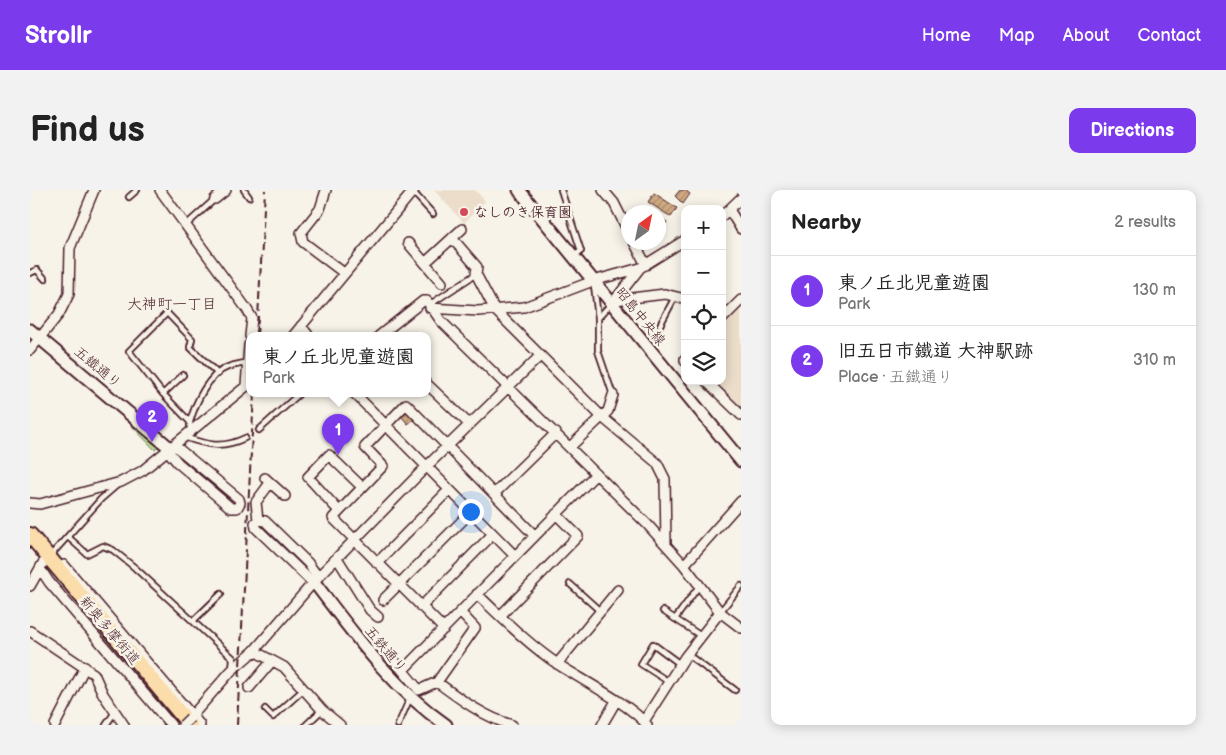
<!DOCTYPE html>
<meta charset="utf-8">
<style>
body{margin:0;font-family:"Balsamiq Sans","Klee One",sans-serif;background:#f2f2f2;color:#222}
.controls{position:absolute;right:15px;top:15px;display:grid;overflow:hidden;border-radius:10px;box-shadow:0 2px 12px #0003}
.controls button{width:45px;height:45px;display:grid;place-items:center;padding:0;border:0;border-bottom:1px solid #e0e0e0;background:#fff;color:#222;font:25px sans-serif}
.compass{position:absolute;left:591px;top:15px;width:45px;height:45px;border-radius:50%;background:#fff;box-shadow:0 2px 12px #0003;rotate:33deg}
.you{position:absolute;left:440px;top:321px;width:18px;height:18px;margin:-12px;border:4px solid #fff;border-radius:50%;background:#1a73e8;box-shadow:0 0 0 8px #1a73e833}
.badge{display:grid;place-items:center;width:32px;height:32px;border-radius:50%;background:#7c3aed;color:#fff;font-size:16px;font-weight:700}
.pin{position:absolute;translate:-50% -41px;filter:drop-shadow(0 1px 2px #0008)}
.pin::after{content:'';position:absolute;top:26px;width:18px;height:15px;background:inherit;clip-path:polygon(0 0,100% 0,50% 100%)}
.popup{position:absolute;left:216px;top:142px;width:185px;height:65px;box-sizing:border-box;display:grid;place-content:center;border-radius:10px;background:#fff;filter:drop-shadow(0 1px 4px #0005);font-size:16px;white-space:nowrap;color:#767676}
.popup b{font-size:19px;color:#222}
.popup::after{content:'';position:absolute;left:50%;top:100%;margin-left:-10px;border:10px solid transparent;border-top-color:#fff}
.list{margin:0;padding:0;list-style:none}
h2{display:flex;justify-content:space-between;align-items:center;height:65px;margin:0;padding:0 20px;font-size:21px}
h2 small{font-size:16px;font-weight:400;color:#767676}
.list li{display:grid;grid-template-columns:32px 1fr auto;gap:15px;align-items:center;box-sizing:border-box;height:70px;padding:0 20px;border-top:1px solid #e0e0e0}
.list b{display:block;font-size:19px;white-space:nowrap}
.list p{margin:0;font-size:16px;white-space:nowrap;color:#767676}
.list em{font-size:16px;font-style:normal;color:#767676}
.icon{flex:none;width:28px;height:28px;fill:none;stroke:currentColor;stroke-width:2;stroke-linecap:round;stroke-linejoin:round}
.map{position:relative;flex:none;width:711px;height:535px;overflow:hidden;border-radius:10px}
header{display:flex;align-items:center;gap:30px;box-sizing:border-box;height:70px;padding:0 25px;background:#7c3aed;color:#fff}
header strong{font-size:24px}
nav{display:flex;gap:28px;margin-inline-start:auto;font-size:18px}
.intro{display:flex;align-items:center;justify-content:space-between;box-sizing:border-box;height:120px;padding:0 30px}
h1{margin:0;font-size:35px}
.button{padding:12px 22px;border-radius:10px;background:#7c3aed;color:#fff;font-size:18px;font-weight:700}
main{display:flex;gap:30px;padding:0 30px}
aside{flex:1;background:#fff;border-radius:10px;box-shadow:0 2px 12px #0003}
.map>svg:first-child{display:block}
.built{fill:#ebddc9}
.park{fill:url(#park-dots);stroke:#807e61}
.building{fill:url(#building-hatch);stroke:#4a1f2b}
.lines{fill:none;stroke-linecap:round;stroke-linejoin:round}
.service-casing{stroke:#4a1f2b;stroke-width:8}
.minor-casing{stroke:#4a1f2b;stroke-width:12}
.tertiary-casing{stroke:#4a1f2b;stroke-width:15}
.primary-casing{stroke:#4a1f2b;stroke-width:18}
.service{stroke:#f7f3e8;stroke-width:4.5}
.minor{stroke:#f7f3e8;stroke-width:9}
.tertiary{stroke:#f7f3e8;stroke-width:11}
.primary{stroke:#fbddab;stroke-width:14}
.rail{stroke:#4a1f2b;stroke-width:2;stroke-dasharray:8 4;stroke-linecap:butt}
.minor-bridge-casing{stroke:#4a1f2b;stroke-width:12;stroke-linecap:butt}
.minor-bridge{stroke:#f7f3e8;stroke-width:9}
.poi-dot{fill:#d1495b;stroke:#f7f3e8;stroke-width:2}
.labels{text-anchor:middle;stroke-width:5;stroke-linejoin:round;paint-order:stroke}
.poi-label{font-size:14px;font-weight:bold;fill:#4a1f2b;stroke:#f7f3e8;text-anchor:start}
.street-label{font-size:14px;fill:#4a1f2b;stroke:#f7f3e8}
.neighbourhood-label{font-size:15px;fill:#4a1f2b;stroke:#f7f3e8}
</style>
<header>
<strong>Strollr</strong>
<nav><a>Home</a><a>Map</a><a>About</a><a>Contact</a></nav>
</header>
<div class="intro"><h1>Find us</h1><a class="button">Directions</a></div>
<main>
<div class="map">
<svg width="711" height="535" viewBox="0 0 711 535">
<defs>
<pattern id="park-dots" width="8" height="8" patternUnits="userSpaceOnUse" patternTransform="scale(1.25)"><rect width="8" height="8" fill="#b6dc97"/><path d="M2 2h.1M6 6h.1" fill="none" stroke="#9ebc82" stroke-width="1.8" stroke-linecap="round"/></pattern>
<pattern id="building-hatch" width="6" height="6" patternUnits="userSpaceOnUse" patternTransform="scale(1.25)"><rect width="6" height="6" fill="#d0aa81"/><path d="M-1 1l2-2M0 6l6-6M5 7l2-2" fill="none" stroke="#ab8a6a"/></pattern>
</defs>
<rect width="100%" height="100%" fill="#f7f3e8"/>
<filter id="ink" filterUnits="userSpaceOnUse"><feTurbulence type="fractalNoise" baseFrequency=".02" numOctaves="2"/><feDisplacementMap in="SourceGraphic" scale="10" xChannelSelector="R" yChannelSelector="G"/><feConvolveMatrix kernelMatrix="1 2 1 2 8 2 1 2 1" color-interpolation-filters="sRGB"/></filter>
<g filter="url(#ink)">
<path class="built" d="M404 0H445L455 11 434 33Z
M711 114V222L679 191H692V133Z"/>
<path class="park" d="M75 208 131 254 125 260Z"/>
<path class="building" d="M650 0H655L660 4 653 14 645 6Z
M624 3 647 18 641 27 618 12Z
M614 17 622 22H610Z
M628 27 637 32 632 39 628 37Z
M377 221 384 229 378 234 371 226Z"/>
<g class="lines">
<g class="service-casing">
<path id="service" d="M214 0 219 7
M531 0 551 61 544 66
M383 2 403 24
M99 7 107 0
M156 35 185 9
M0 83 7 80 15 89
M564 95 568 128
M581 114 568 128V161L583 205
M399 115 446 84
M630 135 645 107
M133 204 153 185
M160 232C165 214 178 184 198 177 204 175 211 174 218 172
M229 240 269 204
M160 241V232L133 204 99 161 137 123 162 149 160 157 188 184
M154 247C177 255 192 259 215 248
M38 347 57 364 73 356 83 360 104 377 203 468 202 479
M21 365 71 309 86 296
M540 394 570 421
M633 421 671 446
M690 422 711 396
M645 429 669 396
M163 431 191 404
M657 464 705 500
M639 492 611 474 623 454 650 474
M235 519 243 527 274 499
M76 535 85 522
M276 535 292 520
M368 535 380 508"/>
</g>
<g class="minor-casing">
<path id="minor" d="M130 0 216 118 222 128 220 146
M296 0 290 19 271 43 273 52 314 83
M573 0 584 13 598 41
M185 9 196 0
M700 21 711 39
M692 26 711 8
M422 48 447 77 446 84 465 120 572 227 627 273 635 289 636 354
M604 52 616 75
M378 53 412 93
M395 73 432 39
M585 110 635 104 655 109
M585 110 610 78
M400 118 448 121 494 117 563 91 610 78 655 50
M692 129 711 110
M271 136 279 146
M263 146 384 0
M349 146 393 111H397L411 131 617 334 654 375 690 422 711 438
M0 160 29 124 39 104 40 58 64 0
M655 169V171
M676 191 711 225
M397 194 439 234
M216 196 219 155
M325 204 485 366
M540 257 578 221 583 205
M137 260 148 273 201 318H207L210 313 209 309 144 255
M235 288 255 306
M464 304 526 243
M0 313 10 314 91 292 112 281 219 194
M309 321 278 287 299 265 332 297
M228 330 226 312 240 293
M307 368 340 420 348 427
M347 373 419 300
M34 375 170 535
M654 375 711 311
M11 380 19 392 141 535
M283 393 226 338 225 333 228 330 235 331 278 373 288 387
M0 396 13 373
M447 404C473 429 499 455 529 475 552 490 601 515 617 535
M353 410 441 322
M391 417 463 344
M470 426 548 346 526 324
M414 439 303 328 353 276 335 257 376 214 505 346
M0 441 64 484 73 504 94 535
M224 461 254 477 292 520 310 535
M358 463 389 500 407 492C430 509 454 527 482 535
M527 474 588 400
M373 480 566 284
M407 492 445 438 430 422
M219 498 242 471
M160 528 201 481 224 461 288 387 396 277 510 166
M614 531 655 467 690 422
M25 535 55 477
M572 535 586 511"/>
</g>
<g class="tertiary-casing">
<path id="tertiary" d="M489 0 711 271
M0 140 140 258
M284 392C324 444 361 497 416 535"/>
</g>
<g class="primary-casing">
<path id="primary" d="M0 345 160 535"/>
</g>
<use href="#service" class="service"/>
<use href="#minor" class="minor"/>
<use href="#tertiary" class="tertiary"/>
<use href="#primary" class="primary"/>
<path class="rail" d="M227 146 235 0
M207 535 224 204"/>
<g class="minor-bridge-casing">
<path id="minor-bridge" d="M153 535 160 528"/>
</g>
<use href="#minor-bridge" class="minor-bridge"/>
</g>
</g>
<circle class="poi-dot" cx="434" cy="22" r="5"/>
<g class="labels">
<g class="poi-label">
<text x="444" y="27">なしのき保育園</text>
</g>
<g class="street-label">
<text transform="translate(611 126) rotate(51)" y="5">昭島中央線</text>
<text transform="translate(68 177) rotate(40)" y="5">五鐵通り</text>
<text transform="translate(80 440) rotate(50)" y="5">新奥多摩街道</text>
<text transform="translate(356 459) rotate(50)" y="5">五鉄通り</text>
</g>
<g class="neighbourhood-label">
<text x="142" y="119">大神町一丁目</text>
</g>
</g>
</svg>
<div class="controls">
<button>+</button>
<button>−</button>
<button><svg class="icon" aria-label="locate" viewBox="0 0 24 24"><circle cx="12" cy="12" r="6"/><path d="M12 2v4M12 18v4M2 12h4M18 12h4"/></svg></button>
<button><svg class="icon" aria-label="layers" viewBox="0 0 24 24"><path d="M12 4l9 5-9 5-9-5zM3 14l9 5 9-5"/></svg></button>
</div>
<svg class="compass" viewBox="-18 -18 36 36"><path d="M0-13l5 13h-10z" fill="#e53935"/><path d="M0 13l5-13h-10z" fill="#767676"/></svg>
<div class="you"></div>
<div class="pin badge" style="left:308px;top:265px">1</div>
<div class="popup"><b>東ノ丘北児童遊園</b>Park</div>
<div class="pin badge" style="left:122px;top:252px">2</div>
</div>
<aside>
<h2>Nearby<small>2 results</small></h2>
<ul class="list">
<li><span class="badge">1</span><div><b>東ノ丘北児童遊園</b><p>Park</p></div><em>130 m</em></li>
<li><span class="badge">2</span><div><b>旧五日市鐵道 大神駅跡</b><p>Place · 五鐵通り</p></div><em>310 m</em></li>
</ul>
</aside>
</main>
